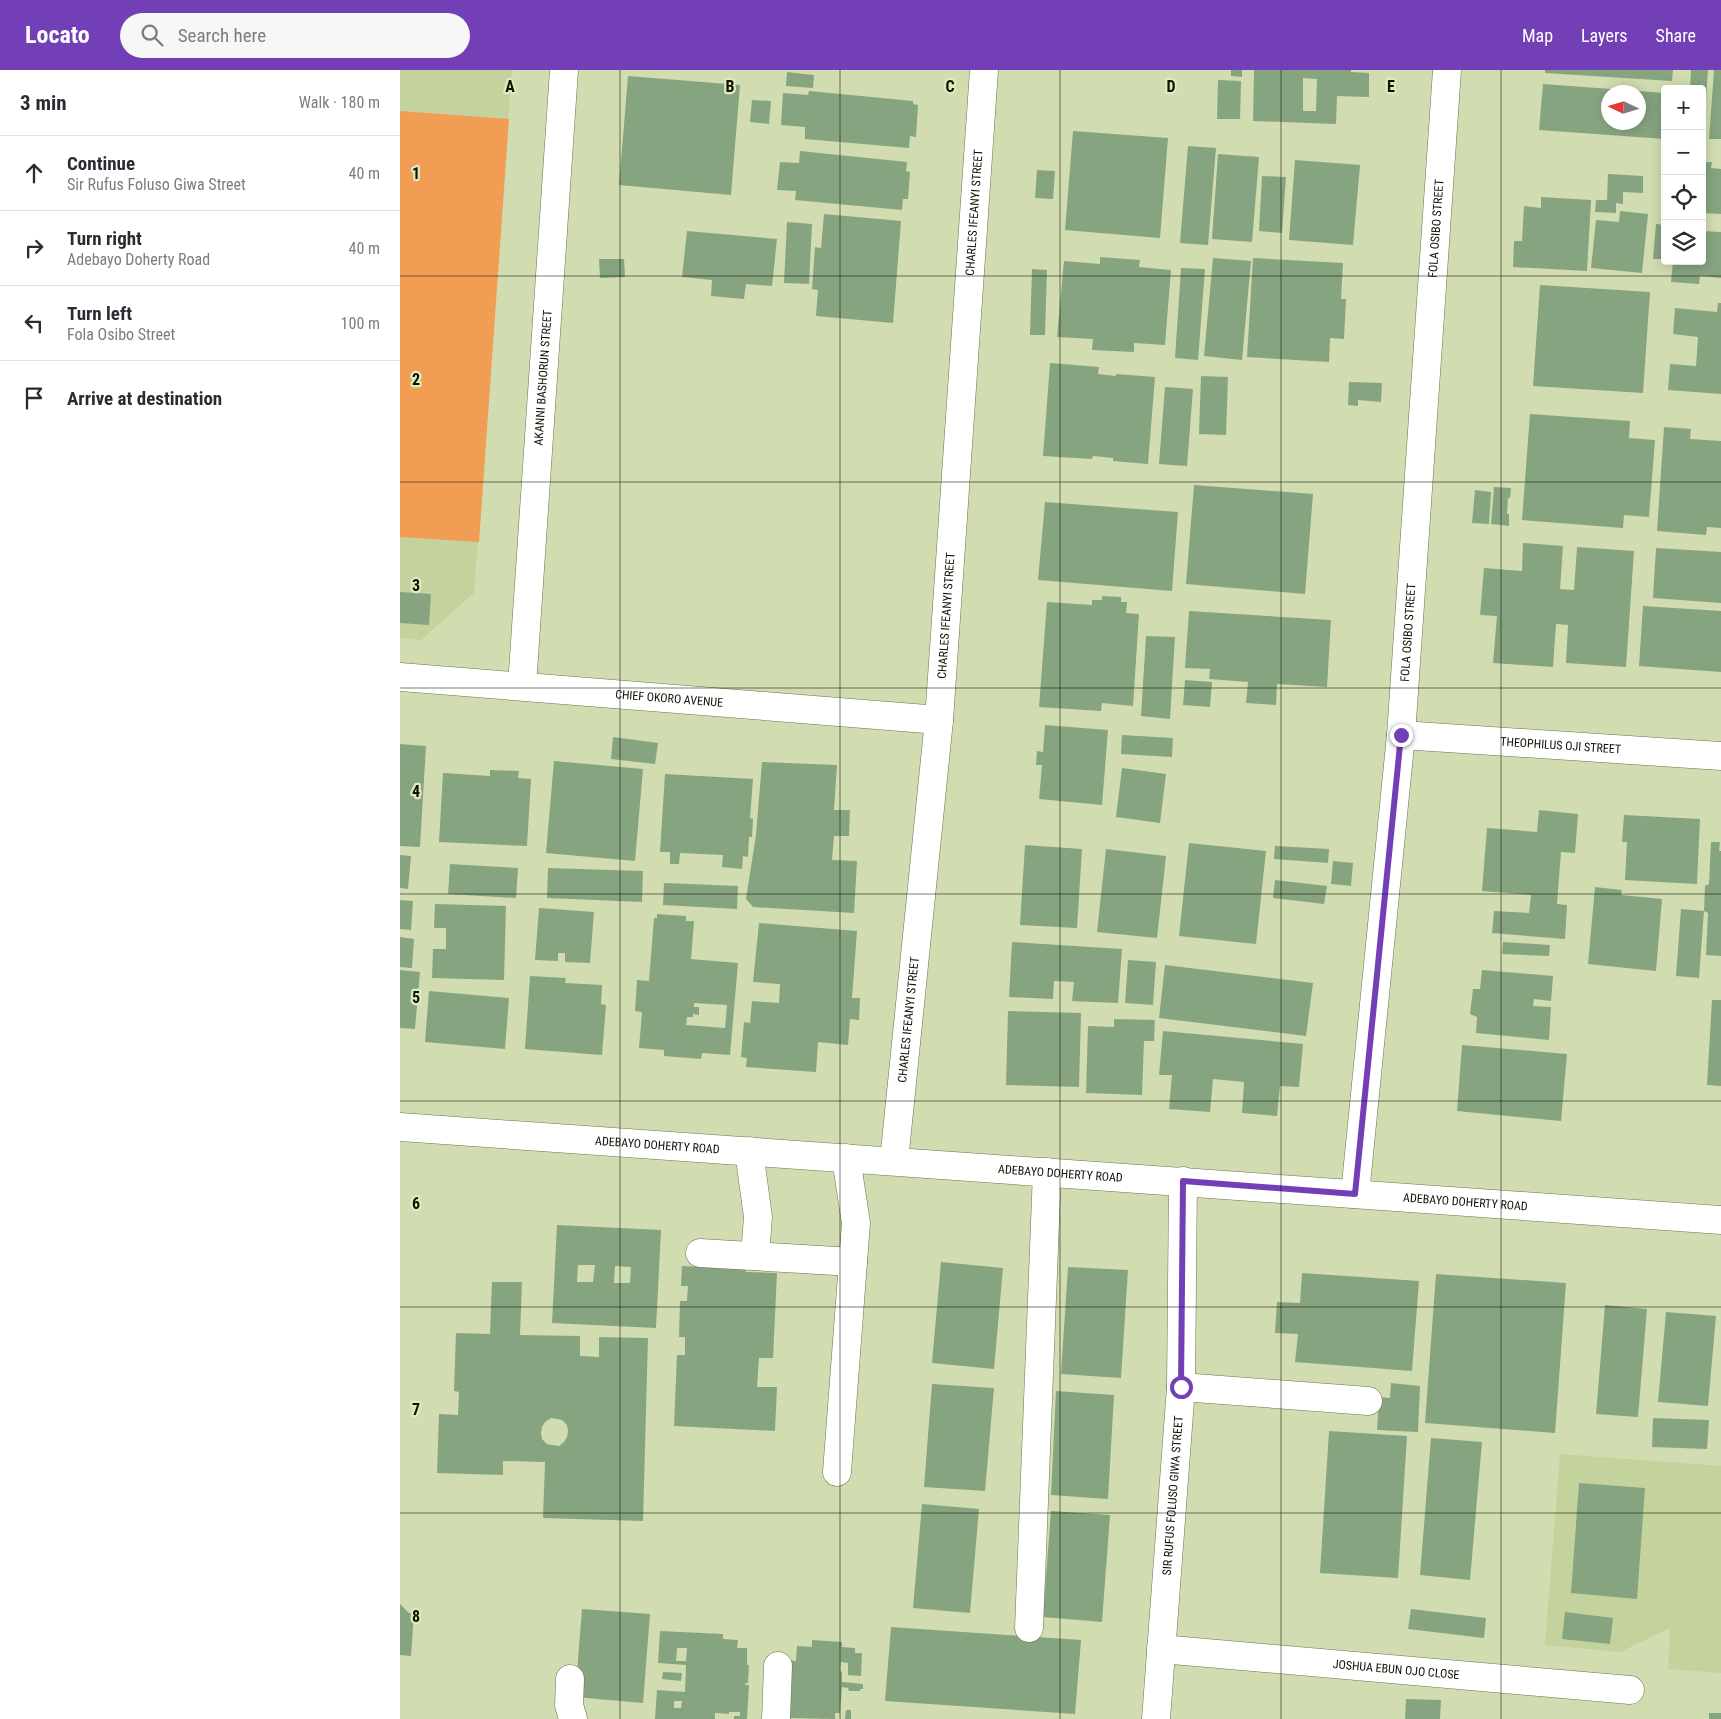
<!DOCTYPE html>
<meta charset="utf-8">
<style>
body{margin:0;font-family:"Roboto Condensed",sans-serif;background:#f7f7f7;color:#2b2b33}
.controls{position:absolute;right:15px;top:15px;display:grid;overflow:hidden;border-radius:5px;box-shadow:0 2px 12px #0003}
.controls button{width:45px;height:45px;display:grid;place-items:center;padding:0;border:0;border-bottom:1px solid #e1e1e2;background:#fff;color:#2b2b33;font:25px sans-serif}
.compass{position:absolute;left:1201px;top:15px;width:45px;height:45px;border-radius:50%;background:#fff;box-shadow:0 2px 12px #0003;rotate:274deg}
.stop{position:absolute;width:15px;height:15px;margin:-11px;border:4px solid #733fb6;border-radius:50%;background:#fff}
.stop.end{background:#733fb6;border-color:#fff;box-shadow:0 1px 5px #0008}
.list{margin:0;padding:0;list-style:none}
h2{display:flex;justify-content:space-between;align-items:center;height:65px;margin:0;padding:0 20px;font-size:21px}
h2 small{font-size:16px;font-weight:400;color:#7c7c81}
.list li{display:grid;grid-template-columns:32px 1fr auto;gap:15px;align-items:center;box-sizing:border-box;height:75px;padding:0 20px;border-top:1px solid #e1e1e2}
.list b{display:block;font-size:19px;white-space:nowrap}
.list p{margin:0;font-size:16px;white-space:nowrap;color:#7c7c81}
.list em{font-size:16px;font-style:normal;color:#7c7c81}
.icon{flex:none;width:28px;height:28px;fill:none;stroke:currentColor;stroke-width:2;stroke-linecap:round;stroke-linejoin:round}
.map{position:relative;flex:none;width:1321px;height:1649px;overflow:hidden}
header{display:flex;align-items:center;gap:30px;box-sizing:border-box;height:70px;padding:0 25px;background:#733fb6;color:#fff}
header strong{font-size:24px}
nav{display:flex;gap:28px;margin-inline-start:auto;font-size:18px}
.search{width:350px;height:45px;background:#f7f7f7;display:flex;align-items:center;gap:12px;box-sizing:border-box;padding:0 18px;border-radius:28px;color:#7c7c81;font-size:19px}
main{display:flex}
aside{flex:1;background:#fff}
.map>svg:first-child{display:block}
.built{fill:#c4d29d}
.green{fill:#f19d53}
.building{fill:#87a480;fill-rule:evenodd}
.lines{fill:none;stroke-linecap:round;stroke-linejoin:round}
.minor-casing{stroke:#69744a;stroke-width:29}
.minor{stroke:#fff;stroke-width:28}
.route{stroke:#733fb6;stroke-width:6}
.grid{fill:none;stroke:#0e1103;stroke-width:1;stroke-opacity:0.55}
.labels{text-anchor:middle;stroke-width:4.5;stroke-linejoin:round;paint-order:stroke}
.street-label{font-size:12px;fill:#0e1103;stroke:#deebbd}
.grid-label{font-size:16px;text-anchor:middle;font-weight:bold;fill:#0e1103;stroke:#deebbd;stroke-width:4.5;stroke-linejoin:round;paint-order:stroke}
</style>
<header>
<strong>Locato</strong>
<div class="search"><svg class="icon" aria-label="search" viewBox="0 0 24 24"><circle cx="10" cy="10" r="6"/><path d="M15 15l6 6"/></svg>Search here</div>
<nav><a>Map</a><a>Layers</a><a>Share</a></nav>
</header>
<main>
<aside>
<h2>3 min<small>Walk · 180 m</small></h2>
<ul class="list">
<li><svg class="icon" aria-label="ahead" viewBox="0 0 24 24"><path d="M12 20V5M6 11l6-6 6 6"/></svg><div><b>Continue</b><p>Sir Rufus Foluso Giwa Street</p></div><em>40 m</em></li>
<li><svg class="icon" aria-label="right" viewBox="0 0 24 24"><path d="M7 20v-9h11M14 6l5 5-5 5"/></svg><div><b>Turn right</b><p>Adebayo Doherty Road</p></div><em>40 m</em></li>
<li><svg class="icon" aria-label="left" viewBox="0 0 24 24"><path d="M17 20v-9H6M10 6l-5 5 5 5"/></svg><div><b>Turn left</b><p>Fola Osibo Street</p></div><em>100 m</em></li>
<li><svg class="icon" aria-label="arrive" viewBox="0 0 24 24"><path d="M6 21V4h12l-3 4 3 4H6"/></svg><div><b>Arrive at destination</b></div></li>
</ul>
</aside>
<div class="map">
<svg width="1321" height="1649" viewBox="0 0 1321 1649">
<rect width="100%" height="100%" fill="#d1ddb0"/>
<path class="built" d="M0 0H112L74 523 21 570 0 568Z
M1160 1384 1321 1396V1603L1268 1599 1270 1558 1220 1582 1145 1575Z"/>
<path class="green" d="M0 41 109 49 79 472 0 467Z"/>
<path class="building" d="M831 0H842V7L831 6Z
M854 0H951V2L969 3V27L937 26 936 54 853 51ZM903 8 917 9 916 41H903Z
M1145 0H1273L1272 11 1145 3Z
M1291 0H1308L1304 55H1302V19H1290Z
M1314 0H1321V69H1309Z
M387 2 414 5 413 18 386 16Z
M228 6 340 15 331 125 219 115Z
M818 10 841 11 840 49H817Z
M1143 14 1265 23V69L1139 60ZM1208 22H1238V52H1208Z
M409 21 513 31V34L518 35 516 67 510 66 509 78 405 69V57L381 55 383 23 408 25Z
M352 30 371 31 369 54 350 52Z
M673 61 768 68 760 168 665 160Z
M788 76 816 78 808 175 780 173Z
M400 81 507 92 506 101 510 102 508 129H503L502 140 395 130 396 121 377 120 380 92 399 93Z
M818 84 859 87 852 172 812 169Z
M895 90 960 95 953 175 889 170Z
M1302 92H1312L1311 98 1321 99V144L1302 143Z
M637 100 655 101 653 129 635 128Z
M1208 104 1243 106V123L1223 122V134L1216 133V143L1195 142 1196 130H1207Z
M862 106 886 107 882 163 859 161Z
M1141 127 1191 130 1187 201 1113 197 1114 171H1122L1124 136 1141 138Z
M1220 141 1248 144 1242 203 1191 198 1196 150 1219 152Z
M424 144 501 151 493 253 416 246 418 220 412 219 415 177 421 178Z
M387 152 412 154 409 214 384 213Z
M1256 154 1265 155V189H1253Z
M287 161 377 169 372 216 346 214 344 229 311 226 312 210 282 207Z
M1302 161 1321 162V208L1300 206 1299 214 1271 212 1273 191H1302Z
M700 187 740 190 739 197 771 200 765 275 734 273V282L692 280 693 269 657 267 664 191 700 194Z
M813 188 851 191 842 290 804 286Z
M853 188 943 193 941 229H946L944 269 930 268 929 292 847 287Z
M199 189H224L225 207 200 208Z
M781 198 805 199 798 290 775 288Z
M632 199 647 200 645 265H630Z
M1140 215 1250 222 1243 323 1133 316Z
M1318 233H1321V324L1268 320 1270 294 1296 296 1298 267 1273 264 1275 238 1317 242Z
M650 293 699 297 698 304 716 306V304L755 307 748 394 713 391V388L693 386 692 389 643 386Z
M801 306 828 307 826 365 799 364Z
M949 312 982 313 981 332 958 330V336L948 335Z
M765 317 793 319 787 396 759 394Z
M1130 344 1230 351 1229 368 1255 370 1249 447 1224 445 1223 458 1122 450Z
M1264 357 1291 359 1290 369 1321 371V458L1307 457 1306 465 1257 461Z
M794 415 913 424 905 524 786 514Z
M1094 417 1111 418 1110 428H1108L1107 444H1109V456L1091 454Z
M1075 420 1091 422 1089 454 1072 453Z
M645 432 778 442 772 521 638 510Z
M1123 473 1163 476 1160 519 1174 520 1177 477 1234 481 1226 597 1166 593 1168 555 1156 554 1153 597 1093 593 1097 546 1080 545 1084 498 1122 501Z
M1256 478 1321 482V533L1253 528Z
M0 522 31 524 29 555 0 553Z
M702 526 721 527V532H727L726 543 739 544 733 636 702 633 701 641 639 637 647 532 692 535V530H702Z
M1243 536 1321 541V602L1239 596Z
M789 541 931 550 927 617 877 614 876 635 846 633 848 612 809 609 810 599 785 598Z
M746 566 775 567 770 649 741 646Z
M785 610 812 612 810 637 783 635Z
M645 655 708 660 702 735 639 729 642 695H636L637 681 643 682Z
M722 665 773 668 772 687 721 684Z
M213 667 258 673 255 694 211 689Z
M0 674 26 676 20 777 0 776Z
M154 691 243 699 235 791 146 783Z
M362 692 437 695 434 740H450L449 766H434L432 790 457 791 454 843 353 837 346 829 356 765Z
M722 698 766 704 760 753 716 747Z
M90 700 119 701 118 708 131 709 127 776 39 772 43 703 90 706Z
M265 704 353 709 350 748 353 749 352 767H349L348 787 343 786 342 799 322 797 323 785 280 783 279 794H270V782H260Z
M1139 740 1178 744 1175 783 1161 782 1157 834 1167 835 1165 869 1092 863 1094 841 1129 843 1131 825 1082 821 1087 758 1137 762Z
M1224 745 1300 749 1297 814 1225 810 1227 772H1222Z
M1311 772H1320L1319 781H1321V886L1306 885 1308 843 1304 841 1305 816 1309 814Z
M789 773 866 781 856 874 779 866Z
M625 775 682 779 677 858 620 855Z
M875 776 929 779 928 793 874 789Z
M706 779 766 786 757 868 697 862Z
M0 785 11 786 8 819 0 818Z
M933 791 953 793 951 816 931 814Z
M50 794 118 798 116 828 48 824Z
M148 798 243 801 242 832 147 828Z
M875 810 927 816 924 834 873 828Z
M264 813 338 816 337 839 263 835Z
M1195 817 1222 820 1221 825 1262 829 1256 901 1188 894Z
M0 830 13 831 11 860 0 859Z
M35 834 106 836 104 910 32 908 33 879H46V858H34Z
M139 838 194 842 190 893 165 892V883H158V891L135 890Z
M1281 839 1304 841 1299 908 1276 906Z
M257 844 286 846V851H294L291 889 338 893 330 985 302 983 301 989 264 986V980L239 978 242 942 235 941 237 910 249 911 254 848H257ZM294 933 327 935 325 958 286 955 287 947H293V944L299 945V937H294Z
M359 853 457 861 452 928H460L459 950 450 949 448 975 418 972 416 1002 346 997 347 988 341 987 344 952 350 953 352 931 379 933 380 914 353 912Z
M0 867 14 869 12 898 0 897Z
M612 872 722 879 718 933 672 931 674 912 654 911 653 929 609 927Z
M1103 872 1150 875 1149 886 1102 884Z
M728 890 756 892 753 935 725 933Z
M765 895 913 913 906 966 759 948Z
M0 900 20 902 15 959 0 958Z
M1082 900 1153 906 1151 931 1134 929 1133 936 1151 937 1149 970 1076 963 1077 947 1070 944 1073 919H1080Z
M130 906 166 908 165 913 202 915 201 934 206 935 202 985 125 979Z
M29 921 109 928 105 979 25 972Z
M1312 930H1321V1016L1307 1015Z
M608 941 681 943 679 1017 606 1015Z
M714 949 755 950 754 971H744L742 1025 686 1023 688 956 714 957Z
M763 961 903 974 899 1017 880 1016 877 1046 842 1043 844 1012 813 1009 810 1042 769 1039 772 1005H759Z
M1062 975 1167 984 1161 1051 1057 1041Z
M157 1155 261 1160 256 1258 152 1253ZM178 1195H195L193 1212H177ZM215 1196 231 1197 230 1213H214Z
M314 1192 347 1193 346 1202 377 1203 373 1288H359L357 1317H377L375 1361 274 1356 277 1285H285V1267H279L280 1231H287L288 1216H281L282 1196 314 1198Z
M541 1192 603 1198 594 1299 532 1293Z
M668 1197 728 1200 721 1308 661 1304Z
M902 1203 1019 1211 1012 1301 895 1292 898 1264 875 1263 877 1232 900 1233Z
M1036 1204 1166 1213 1155 1363 1025 1353Z
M92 1212H122L120 1265 180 1266V1286L199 1287V1267L248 1268 243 1451 143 1448 145 1392 103 1391V1405L37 1403 39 1344 58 1345 59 1322 54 1321 56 1263 90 1264ZM151 1348 162 1350 167 1355 168 1361 167 1367 164 1372 159 1376 147 1374 142 1369 141 1363 142 1357 145 1352Z
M1205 1235 1247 1239 1238 1347 1196 1344Z
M1266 1242 1316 1246 1308 1336 1258 1332Z
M991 1313 1020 1316 1018 1362 977 1360 979 1327 990 1328Z
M532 1314 594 1318 585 1421 524 1417Z
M656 1321 714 1325 708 1429 651 1425Z
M1253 1348 1309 1350 1307 1379 1252 1377Z
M929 1361 1007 1366 998 1508 920 1503Z
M1031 1368 1082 1372 1070 1510 1020 1505Z
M1179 1413 1245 1418 1237 1529 1171 1523Z
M522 1434 579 1439 570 1543 513 1538Z
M651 1441 710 1445 702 1552 643 1547Z
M0 1534 9 1543H14L11 1586 0 1585Z
M182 1539 250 1544 243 1633 175 1627Z
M1011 1539 1086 1548 1084 1568 1008 1559Z
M1165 1542 1213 1548 1210 1574 1162 1569Z
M491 1557 681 1570 675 1644 485 1631Z
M260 1561 323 1564V1569L338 1570 337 1578H347V1595H349L348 1613H346L345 1615H349L347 1649H334V1646H340V1642H329V1644L315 1643V1649H255L257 1620 285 1622 286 1595 258 1593ZM277 1578H287L286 1591H276ZM274 1631H282L281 1638H274Z
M412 1570 442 1572V1577L455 1578V1583H462L461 1606 448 1605V1593L441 1592 440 1601 442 1602V1612L463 1614V1619H460V1621H449L448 1618 442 1617 440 1643H435V1649L386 1648 389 1590 396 1591 397 1576 412 1577Z
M263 1602 282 1603 281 1611 262 1609Z
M1006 1629 1041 1630 1040 1649H1005Z
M446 1640H451V1649H445Z
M1309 1643H1321V1649H1309Z"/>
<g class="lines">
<g class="minor-casing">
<g id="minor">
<path id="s1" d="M0 607 539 650"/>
<path id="s2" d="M122 616 164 0"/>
<path id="s3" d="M1001 665 1321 686"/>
<path id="s4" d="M0 1057 1321 1150"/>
<path d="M349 1081 358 1147 355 1186"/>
<path id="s5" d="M494 1091 539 650 584 0"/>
<path id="s6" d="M955 1124 1001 665 1047 0"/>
<path d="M300 1183 453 1192"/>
<path d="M781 1317 968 1331"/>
<path d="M437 1402 456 1153 446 1088"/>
<path d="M629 1558 647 1102"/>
<path id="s7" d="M761 1579 1230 1620"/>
<path d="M170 1609 169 1635 173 1649"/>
<path d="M376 1649 378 1596"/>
<path id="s8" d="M756 1649 781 1317 783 1111"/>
</g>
</g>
<use href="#minor" class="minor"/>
</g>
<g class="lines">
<path class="route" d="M781 1317 783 1111 955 1124 1001 665"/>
</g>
<path class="grid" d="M220 0V1649M440 0V1649M660 0V1649M881 0V1649M1101 0V1649M0 206H1321M0 412H1321M0 618H1321M0 824H1321M0 1031H1321M0 1237H1321M0 1443H1321"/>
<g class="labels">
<g class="street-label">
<text dy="4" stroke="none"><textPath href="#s5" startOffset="952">CHARLES IFEANYI STREET</textPath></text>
<text dy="4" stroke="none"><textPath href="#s6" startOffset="969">FOLA OSIBO STREET</textPath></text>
<text dy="4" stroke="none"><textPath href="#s2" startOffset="309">AKANNI BASHORUN STREET</textPath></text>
<text dy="4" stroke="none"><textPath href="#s5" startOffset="548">CHARLES IFEANYI STREET</textPath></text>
<text dy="4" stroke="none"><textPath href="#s6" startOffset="564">FOLA OSIBO STREET</textPath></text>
<text dy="4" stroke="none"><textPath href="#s1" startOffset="270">CHIEF OKORO AVENUE</textPath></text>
<text dy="4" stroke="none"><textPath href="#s3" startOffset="160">THEOPHILUS OJI STREET</textPath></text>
<text dy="4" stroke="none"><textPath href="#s5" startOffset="142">CHARLES IFEANYI STREET</textPath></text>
<text dy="4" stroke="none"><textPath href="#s4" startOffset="258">ADEBAYO DOHERTY ROAD</textPath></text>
<text dy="4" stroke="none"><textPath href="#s4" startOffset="662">ADEBAYO DOHERTY ROAD</textPath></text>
<text dy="4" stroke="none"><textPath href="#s4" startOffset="1068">ADEBAYO DOHERTY ROAD</textPath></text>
<text dy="4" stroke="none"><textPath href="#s8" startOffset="224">SIR RUFUS FOLUSO GIWA STREET</textPath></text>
<text dy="4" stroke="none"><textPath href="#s7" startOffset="236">JOSHUA EBUN OJO CLOSE</textPath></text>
</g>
</g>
<g class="grid-label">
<text x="110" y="22">A</text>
<text x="330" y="22">B</text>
<text x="550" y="22">C</text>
<text x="771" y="22">D</text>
<text x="991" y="22">E</text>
<text x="16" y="109">1</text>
<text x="16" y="315">2</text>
<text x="16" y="521">3</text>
<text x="16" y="727">4</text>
<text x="16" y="933">5</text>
<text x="16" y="1139">6</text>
<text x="16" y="1345">7</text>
<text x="16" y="1552">8</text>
</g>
</svg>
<div class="controls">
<button>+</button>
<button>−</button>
<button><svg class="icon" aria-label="locate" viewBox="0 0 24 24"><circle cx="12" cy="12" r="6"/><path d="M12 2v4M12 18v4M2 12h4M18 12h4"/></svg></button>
<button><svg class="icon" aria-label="layers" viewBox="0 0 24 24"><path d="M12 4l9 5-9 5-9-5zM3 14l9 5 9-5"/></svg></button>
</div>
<svg class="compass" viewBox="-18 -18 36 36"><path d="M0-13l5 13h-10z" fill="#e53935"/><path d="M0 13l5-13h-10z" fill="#7c7c81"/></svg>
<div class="stop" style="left:781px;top:1317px"></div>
<div class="stop end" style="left:1001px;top:665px"></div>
</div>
</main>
